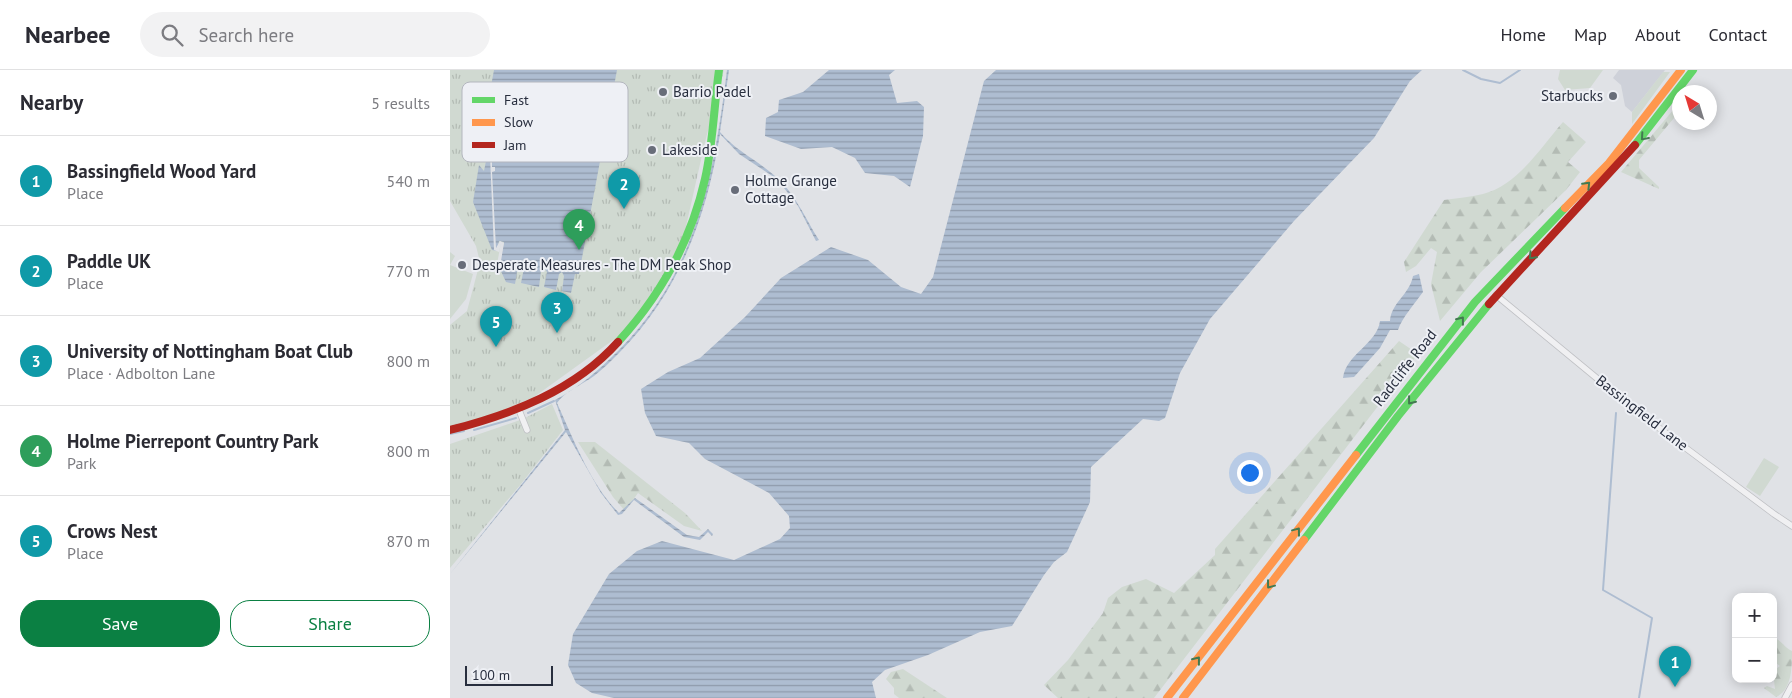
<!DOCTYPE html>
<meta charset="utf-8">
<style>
body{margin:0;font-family:"PT Sans",sans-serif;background:#f2f2f3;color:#2b2b33}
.controls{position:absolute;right:15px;bottom:15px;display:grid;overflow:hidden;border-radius:10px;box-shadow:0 2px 12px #0003}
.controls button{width:45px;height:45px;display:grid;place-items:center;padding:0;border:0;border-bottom:1px solid #e1e1e2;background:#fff;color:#2b2b33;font:25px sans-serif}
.compass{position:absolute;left:1222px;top:15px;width:45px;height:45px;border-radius:50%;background:#fff;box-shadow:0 2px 12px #0003;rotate:322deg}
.scale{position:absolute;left:15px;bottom:12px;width:88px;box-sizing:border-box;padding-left:5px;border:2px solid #282e3e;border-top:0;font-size:14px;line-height:18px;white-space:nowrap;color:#282e3e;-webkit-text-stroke:4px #eef0f5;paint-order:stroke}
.you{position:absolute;left:799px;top:402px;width:18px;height:18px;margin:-12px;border:4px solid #fff;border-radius:50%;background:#1a73e8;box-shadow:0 0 0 8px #1a73e833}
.badge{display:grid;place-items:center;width:32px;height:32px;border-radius:50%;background:#0b8043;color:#fff;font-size:16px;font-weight:700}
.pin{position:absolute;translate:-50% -41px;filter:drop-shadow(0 1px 2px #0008)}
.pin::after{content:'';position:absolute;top:26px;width:18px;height:15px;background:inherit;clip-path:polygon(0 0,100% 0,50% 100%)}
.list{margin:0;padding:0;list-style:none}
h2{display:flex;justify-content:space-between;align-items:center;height:65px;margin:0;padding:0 20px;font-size:21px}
h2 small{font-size:16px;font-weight:400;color:#7c7c81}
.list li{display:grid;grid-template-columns:32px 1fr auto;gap:15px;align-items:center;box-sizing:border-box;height:90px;padding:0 20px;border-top:1px solid #e1e1e2}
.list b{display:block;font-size:19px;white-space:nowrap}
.list p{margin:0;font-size:16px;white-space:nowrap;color:#7c7c81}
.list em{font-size:16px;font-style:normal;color:#7c7c81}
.actions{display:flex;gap:10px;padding:15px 20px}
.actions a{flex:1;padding:11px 0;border:1px solid #0b8043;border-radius:20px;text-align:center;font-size:18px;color:#0b8043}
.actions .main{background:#0b8043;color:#fff}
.icon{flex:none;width:28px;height:28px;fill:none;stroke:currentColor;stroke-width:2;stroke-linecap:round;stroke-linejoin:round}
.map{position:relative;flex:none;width:1342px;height:628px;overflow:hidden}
header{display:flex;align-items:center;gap:30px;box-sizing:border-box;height:70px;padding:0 25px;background:#fff;border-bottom:1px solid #e1e1e2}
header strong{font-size:24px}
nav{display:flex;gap:28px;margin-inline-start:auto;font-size:18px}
.search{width:350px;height:45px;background:#f2f2f3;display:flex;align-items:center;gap:12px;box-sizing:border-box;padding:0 18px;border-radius:28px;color:#7c7c81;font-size:19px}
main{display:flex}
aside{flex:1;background:#fff}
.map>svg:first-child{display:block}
.built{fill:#ced1d9}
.green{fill:#d0d9d1}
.forest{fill:url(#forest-firs)}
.park{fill:url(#park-tufts)}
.water{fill:url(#water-rules)}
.pier{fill:#e0e2e6}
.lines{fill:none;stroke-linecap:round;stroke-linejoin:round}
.stream{stroke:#aebdd1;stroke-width:2}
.street-casing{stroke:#bfc0c4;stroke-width:7}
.street{stroke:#f0f0f2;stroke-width:5.5}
.fast{stroke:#63d668;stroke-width:8}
.slow{stroke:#ff974d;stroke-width:8}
.jam{stroke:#b3261e;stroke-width:8}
.oneway{stroke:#437a51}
.poi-dot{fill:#686d79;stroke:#eef0f5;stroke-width:2}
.labels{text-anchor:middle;stroke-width:4;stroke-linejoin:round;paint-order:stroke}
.poi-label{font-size:15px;fill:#282e3e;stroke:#eef0f5;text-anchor:start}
.street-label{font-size:15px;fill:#282e3e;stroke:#eef0f5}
.key{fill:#eef0f5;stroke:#b3b6be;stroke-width:1}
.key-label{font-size:14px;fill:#282e3e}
</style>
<header>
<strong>Nearbee</strong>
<div class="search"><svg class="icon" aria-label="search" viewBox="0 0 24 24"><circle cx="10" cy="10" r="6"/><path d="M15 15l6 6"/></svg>Search here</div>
<nav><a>Home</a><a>Map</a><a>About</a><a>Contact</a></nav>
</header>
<main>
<aside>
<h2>Nearby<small>5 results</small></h2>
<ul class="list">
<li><span class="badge" style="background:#0f9aa8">1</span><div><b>Bassingfield Wood Yard</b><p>Place</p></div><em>540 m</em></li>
<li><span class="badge" style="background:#0f9aa8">2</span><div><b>Paddle UK</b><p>Place</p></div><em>770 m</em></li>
<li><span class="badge" style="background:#0f9aa8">3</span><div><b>University of Nottingham Boat Club</b><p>Place · Adbolton Lane</p></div><em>800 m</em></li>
<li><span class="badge" style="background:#2e9e5b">4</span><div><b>Holme Pierrepont Country Park</b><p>Park</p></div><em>800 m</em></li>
<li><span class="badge" style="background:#0f9aa8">5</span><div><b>Crows Nest</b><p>Place</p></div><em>870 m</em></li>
</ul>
<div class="actions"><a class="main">Save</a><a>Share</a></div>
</aside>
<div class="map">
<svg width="1342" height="628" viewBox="0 0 1342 628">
<defs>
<pattern id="forest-firs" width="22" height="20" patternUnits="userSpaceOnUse" patternTransform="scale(1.25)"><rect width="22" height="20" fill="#d0d9d1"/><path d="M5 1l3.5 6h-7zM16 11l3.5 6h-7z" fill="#b3bbb4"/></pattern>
<pattern id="park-tufts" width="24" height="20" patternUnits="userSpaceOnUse" patternTransform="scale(1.25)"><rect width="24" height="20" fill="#d0d9d1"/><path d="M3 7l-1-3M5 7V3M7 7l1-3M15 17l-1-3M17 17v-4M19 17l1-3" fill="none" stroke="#b3bbb4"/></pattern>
<pattern id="water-rules" width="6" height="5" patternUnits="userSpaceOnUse" patternTransform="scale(1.25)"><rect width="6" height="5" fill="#aebdd1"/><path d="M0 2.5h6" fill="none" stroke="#8e9aab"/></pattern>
</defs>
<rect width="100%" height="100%" fill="#e0e2e6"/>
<path class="built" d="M1169 0H1215L1182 42 1175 36 1171 15 1163 8Z"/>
<path class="green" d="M1110 0H1153L1140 18 1115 20 1108 9Z
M1213 2H1220L1182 54V42Z
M0 182 5 186 0 195 23 204 16 229 0 249Z
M1314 388 1329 397 1310 426 1296 417Z"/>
<path class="forest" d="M1229 33V42L1189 90V98L1209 117V119L1171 102Z
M1113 52 1136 72 1118 92 1130 102 1116 120 1031 202 990 251 981 214 987 182 981 178 966 196 956 202 954 192 994 130C1007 128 1020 127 1033 124 1068 115 1091 77 1113 52Z
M949 271 968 284 704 628H608L594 615 618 590 653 543 658 528 672 517 696 509 724 523 765 485V479Z
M128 372H145L235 443 252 461 234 456 188 423 175 441 163 427Z
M1323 567C1331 570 1335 578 1342 581 1342 597 1342 620 1326 627L1314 618 1317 616 1325 619 1323 601 1330 596 1323 591Z
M453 599 497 628H449L444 624V618L436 609 441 602Z"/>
<path class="park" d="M0 0H274L255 72 230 183 184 255 84 327 37 347 0 358V255L17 241 30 192 26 176 0 131Z
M102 334 113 360 71 414 0 498V374L73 349Z"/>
<path class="water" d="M44 0H167L129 204H125L121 223 112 221 114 206 112 202 109 204 106 220 94 217 97 202 95 199 91 201 89 217 71 213 74 198 71 195 68 196 65 214 56 212 49 197 54 172 49 171 47 181 42 180 23 132 29 95 34 101 40 71 31 70Z
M277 0H279L270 62C286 81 307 90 325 106 345 123 355 148 369 170L366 171 348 136 327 109 289 84 270 64C257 146 229 223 169 283 161 291 153 299 144 306 133 314 114 322 107 333 124 370 140 414 169 443L185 428 237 465 249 467 258 459 263 464 262 466 258 462 250 470 234 467 184 430 172 444 168 445 151 423 116 362 0 504 115 360 105 330C128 318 149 300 168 281 246 204 264 105 277 0Z
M379 0H445L439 5 447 33 467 31 474 37 473 66 460 117 444 106 415 103 405 88 382 77 351 79 315 66 316 48 328 42 329 30 353 22Z
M546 0H972L960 11 924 68 844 151 760 249 730 303 715 348 709 351 693 349 641 397 640 432 617 482 604 492 594 505 562 556 530 562 478 585 435 600 422 612 426 628H164L142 623 126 613 118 595 123 564 159 504 187 481 212 471 284 490 330 469 340 458 339 446 319 423 255 389 239 373 206 366 195 343 191 319 218 302 250 288 295 247 331 208 381 177 418 190 451 217 471 224 483 207 534 11Z
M969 204 973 222C965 233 952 248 948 260H940L930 278 904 307 893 308C896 284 927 274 930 251H940C941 233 960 224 963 206Z"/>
<path class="pier" d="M40 86H42V97H45V101L42 102 46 178 50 171 54 173 50 197 47 194 51 173 49 182 44 180Z"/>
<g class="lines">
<path class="stream" d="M1013 0 1031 9 1050 13 1070 0
M78 343 104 331
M1166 343 1153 520 1202 548 1189 628
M24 360 66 348
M0 364 14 361"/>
<g class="street-casing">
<path id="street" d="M1046 225 1189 343 1324 444 1342 456
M69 340 77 360
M1335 628 1342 615"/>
</g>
<use href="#street" class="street"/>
<path class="fast" d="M1185 75 1243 0
M168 272C210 226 241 171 255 109 263 74 264 36 269 0
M906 385 1025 232 1115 138
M854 470 948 346 1039 234"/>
<path class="slow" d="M1115 138 1159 93 1231 0
M717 628 906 385
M733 628 854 470"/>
<path class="jam" d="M1039 234 1185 75
M0 360C62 344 124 321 168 272"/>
</g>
<defs><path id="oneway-chevron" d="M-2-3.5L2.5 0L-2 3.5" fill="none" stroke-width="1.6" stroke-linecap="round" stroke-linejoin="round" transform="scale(1.25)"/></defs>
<g class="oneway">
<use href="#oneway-chevron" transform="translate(1194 67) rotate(131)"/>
<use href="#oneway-chevron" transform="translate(1137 115) rotate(-46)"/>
<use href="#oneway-chevron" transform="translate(1082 186) rotate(133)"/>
<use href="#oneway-chevron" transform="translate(1011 250) rotate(-52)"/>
<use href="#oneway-chevron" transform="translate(961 331) rotate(128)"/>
<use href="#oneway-chevron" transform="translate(847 461) rotate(-53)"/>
<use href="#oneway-chevron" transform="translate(820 515) rotate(127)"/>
<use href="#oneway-chevron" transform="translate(747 590) rotate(-52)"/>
</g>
<g class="poi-dot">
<circle cx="213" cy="22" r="5"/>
<circle cx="1163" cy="26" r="5"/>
<circle cx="202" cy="80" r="5"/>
<circle cx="285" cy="120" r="5"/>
<circle cx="12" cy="195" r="5"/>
</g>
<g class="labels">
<g class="poi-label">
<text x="223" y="27">Barrio Padel</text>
<text x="1153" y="31" text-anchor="end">Starbucks</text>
<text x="212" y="85">Lakeside</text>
<text x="295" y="116">Holme Grange<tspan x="295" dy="17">Cottage</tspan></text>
<text x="22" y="200">Desperate Measures - The DM Peak Shop</text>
</g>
<g class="street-label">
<text transform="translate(955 298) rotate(-52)" y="5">Radcliffe Road</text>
<text transform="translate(1192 343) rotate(38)" y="5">Bassingfield Lane</text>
</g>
</g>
<rect x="12" y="12" width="166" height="80" rx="8" class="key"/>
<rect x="22" y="27" width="23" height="6" fill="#63d668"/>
<rect x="22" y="49" width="23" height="7" fill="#ff974d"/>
<rect x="22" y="72" width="23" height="6" fill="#b3261e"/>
<g class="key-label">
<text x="54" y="35">Fast</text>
<text x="54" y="57">Slow</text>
<text x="54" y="80">Jam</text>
</g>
</svg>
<div class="controls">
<button>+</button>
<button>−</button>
</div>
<svg class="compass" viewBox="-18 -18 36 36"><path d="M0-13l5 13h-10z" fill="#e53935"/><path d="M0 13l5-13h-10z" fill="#7c7c81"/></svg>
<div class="scale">100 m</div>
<div class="you"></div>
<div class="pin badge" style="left:1225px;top:617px;background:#0f9aa8">1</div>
<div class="pin badge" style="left:174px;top:139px;background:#0f9aa8">2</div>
<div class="pin badge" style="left:107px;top:263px;background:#0f9aa8">3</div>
<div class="pin badge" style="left:129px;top:180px;background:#2e9e5b">4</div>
<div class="pin badge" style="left:46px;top:277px;background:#0f9aa8">5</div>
</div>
</main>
